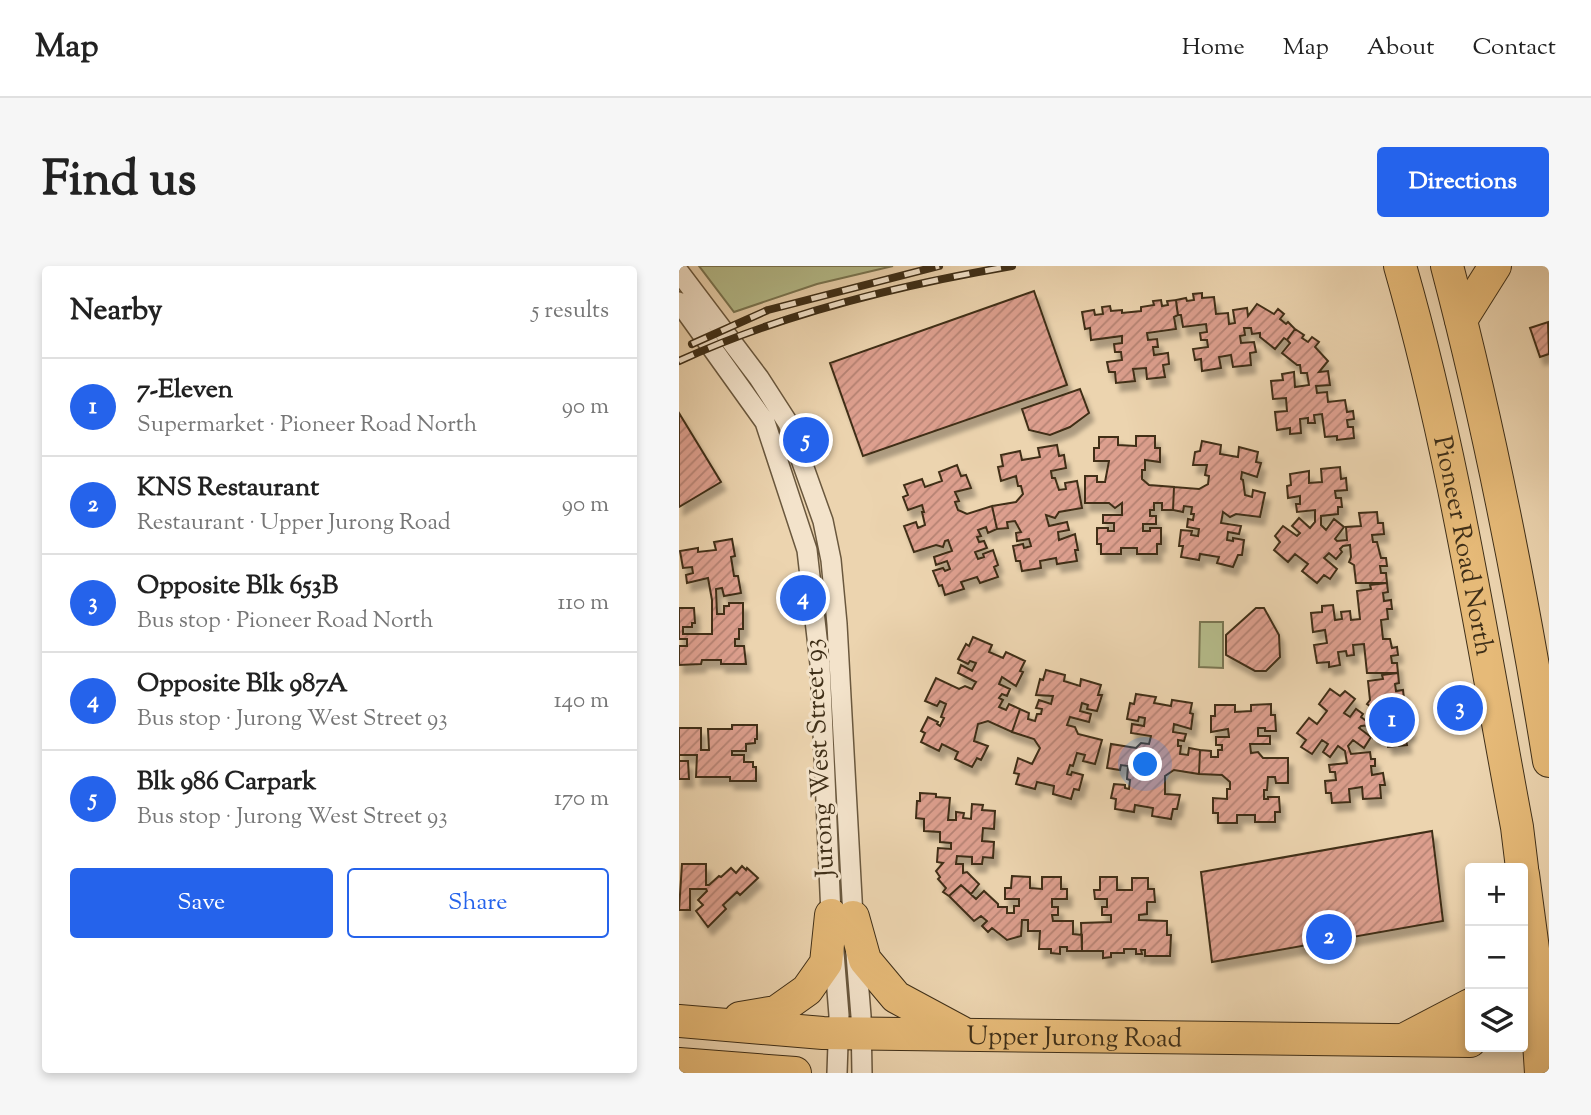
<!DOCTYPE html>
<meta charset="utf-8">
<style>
body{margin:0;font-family:"Sorts Mill Goudy",serif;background:#f6f6f6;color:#222}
.controls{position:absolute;right:21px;bottom:21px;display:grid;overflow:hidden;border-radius:7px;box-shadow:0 4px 10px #0003}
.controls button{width:63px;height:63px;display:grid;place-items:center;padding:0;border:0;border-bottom:2px solid #e0e0e0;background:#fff;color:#222;font:35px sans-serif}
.you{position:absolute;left:467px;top:499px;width:24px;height:24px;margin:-18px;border:5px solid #fff;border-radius:50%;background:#1a73e8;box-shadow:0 0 0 10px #1a73e833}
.badge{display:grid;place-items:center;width:46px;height:46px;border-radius:50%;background:#2563eb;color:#fff;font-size:23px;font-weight:700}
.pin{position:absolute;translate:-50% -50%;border:4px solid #fff;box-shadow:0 2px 7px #0006}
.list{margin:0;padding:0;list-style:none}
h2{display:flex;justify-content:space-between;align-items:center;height:91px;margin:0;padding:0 28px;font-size:30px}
h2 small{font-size:23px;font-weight:400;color:#767676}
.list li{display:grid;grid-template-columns:46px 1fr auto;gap:21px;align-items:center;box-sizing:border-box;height:98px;padding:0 28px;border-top:2px solid #e0e0e0}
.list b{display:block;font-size:26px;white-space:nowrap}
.list p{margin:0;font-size:23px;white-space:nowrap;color:#767676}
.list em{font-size:23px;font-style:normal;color:#767676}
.actions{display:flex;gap:14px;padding:21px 28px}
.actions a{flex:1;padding:16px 0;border:2px solid #2563eb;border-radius:7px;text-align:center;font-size:24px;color:#2563eb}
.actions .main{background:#2563eb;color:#fff}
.icon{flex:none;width:38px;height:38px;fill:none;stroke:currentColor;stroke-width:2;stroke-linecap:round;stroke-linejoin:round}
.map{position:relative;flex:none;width:870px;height:807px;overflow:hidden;border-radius:7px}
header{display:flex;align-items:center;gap:42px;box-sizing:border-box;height:98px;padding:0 35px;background:#fff;border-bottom:2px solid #e0e0e0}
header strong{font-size:33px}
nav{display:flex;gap:38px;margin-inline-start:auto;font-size:24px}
.intro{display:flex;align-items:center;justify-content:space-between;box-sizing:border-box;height:168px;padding:0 42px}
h1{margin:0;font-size:49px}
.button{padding:18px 32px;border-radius:7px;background:#2563eb;color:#fff;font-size:24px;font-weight:700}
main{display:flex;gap:42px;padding:0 42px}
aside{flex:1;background:#fff;border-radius:7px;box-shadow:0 4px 10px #0003}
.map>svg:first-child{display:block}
.garden{fill:#b6bd8c;stroke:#7a7652;stroke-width:2}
.building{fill:url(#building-hatch);stroke:#3f2f18;stroke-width:2;filter:url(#shadow)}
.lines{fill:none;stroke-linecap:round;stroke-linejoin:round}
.street-casing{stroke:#6a583e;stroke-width:22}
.primary-casing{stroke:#3f2f18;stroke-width:34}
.street{stroke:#f3e3cb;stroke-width:19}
.primary{stroke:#e6ba78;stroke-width:32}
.rail-casing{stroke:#3f2f18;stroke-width:8}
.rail{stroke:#f3e3cb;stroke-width:5;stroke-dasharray:16;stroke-linecap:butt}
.labels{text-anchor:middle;stroke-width:6;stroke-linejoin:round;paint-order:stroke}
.street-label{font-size:26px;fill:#3f2f18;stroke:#f3e3cb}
</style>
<header>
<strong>Map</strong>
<nav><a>Home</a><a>Map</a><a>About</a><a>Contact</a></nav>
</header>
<div class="intro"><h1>Find us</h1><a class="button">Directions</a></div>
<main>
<aside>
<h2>Nearby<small>5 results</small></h2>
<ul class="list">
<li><span class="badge">1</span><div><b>7-Eleven</b><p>Supermarket · Pioneer Road North</p></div><em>90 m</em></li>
<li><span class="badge">2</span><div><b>KNS Restaurant</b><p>Restaurant · Upper Jurong Road</p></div><em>90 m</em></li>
<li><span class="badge">3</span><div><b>Opposite Blk 653B</b><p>Bus stop · Pioneer Road North</p></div><em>110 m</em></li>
<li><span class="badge">4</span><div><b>Opposite Blk 987A</b><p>Bus stop · Jurong West Street 93</p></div><em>140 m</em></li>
<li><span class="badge">5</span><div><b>Blk 986 Carpark</b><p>Bus stop · Jurong West Street 93</p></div><em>170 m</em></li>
</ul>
<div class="actions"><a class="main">Save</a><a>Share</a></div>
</aside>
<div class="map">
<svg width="870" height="807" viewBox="0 0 870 807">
<defs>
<pattern id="building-hatch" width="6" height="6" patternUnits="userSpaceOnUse" patternTransform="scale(1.75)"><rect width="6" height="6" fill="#dd9f8e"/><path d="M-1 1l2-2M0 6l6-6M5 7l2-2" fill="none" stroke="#b58273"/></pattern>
<filter id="shadow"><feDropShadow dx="4.5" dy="8" stdDeviation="2" flood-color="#0004"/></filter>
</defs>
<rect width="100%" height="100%" fill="#ecd4af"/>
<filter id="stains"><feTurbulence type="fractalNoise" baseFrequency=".00286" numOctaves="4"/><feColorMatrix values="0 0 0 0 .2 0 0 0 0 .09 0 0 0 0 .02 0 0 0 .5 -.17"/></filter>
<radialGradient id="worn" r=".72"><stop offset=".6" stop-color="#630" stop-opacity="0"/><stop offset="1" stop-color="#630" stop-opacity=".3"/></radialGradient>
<path class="garden" d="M20 0H214L138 18 55 46Z
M521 356H544V402L520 401Z"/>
<path class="building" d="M355 25 388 119 184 190 151 97Z
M523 27V32L535 31 537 48 549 47 550 58 556 57 554 44 568 42 569 50 578 38 595 48 599 43 605 48 601 53 607 58 609 56 616 63 608 74 605 72 596 83 581 71V67L573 68 572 62H565L566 69 561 70 562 77 575 76 577 86 571 87 572 99 554 101 552 89 540 91 542 102 523 105 522 93 516 94 514 83 529 81 528 74H522L521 67 528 66 527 58 504 61 502 49H499L498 43 497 34 507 32 508 35 515 34 514 28Z
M482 34 483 40 489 39 488 35 497 34 499 49 495 51 497 63 468 67 469 74 478 73 479 81H474L475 89 489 87 490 98 484 99 486 111 468 113 467 102 454 103 456 115 437 117 436 106H430L428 96 443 94 442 86H436L435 78 443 77V70L412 74 411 62 406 63 403 46 415 44 416 49 424 48 423 41 431 40 432 45 443 44V47L462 45V41L475 39 474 35Z
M869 56 870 88 861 91 851 62Z
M616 63 625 69 623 72 629 76 633 71 640 76 636 81 649 95 640 106 649 105 651 119 637 120 638 127 648 126 649 136 666 134 668 146 674 145 675 153 668 154 669 161H674L675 172 658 174V170L646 171 643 148 635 149 636 157H629V152L621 153 622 167 611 168V162L598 164 596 146 608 145 607 132 594 133 592 115 604 114 603 108 615 106 616 121 630 119 628 107H622L621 99H618L603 87 611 77 608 74Z
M401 123 410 147 391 161 371 169 350 164 343 143Z
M0 147 42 216 0 241Z
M457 170H476V182H481V196L466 194V204H463V213L470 219 495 221 494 244H483V237H475V244H471V250H477V258H464V265H471V262H482V278H478V288H458V282H442V288H422V278H418V262H429V265H435V257H424V249H443V237L436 242 430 237H406V210H418V216H426L430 195H415V182H420V171H439V179L457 180Z
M523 175 542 179 541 188 559 191 560 181 579 186 577 196 582 197 578 211 563 206 562 213 564 214 566 229 573 231 574 224 586 227 581 251 557 248 551 251 544 246 542 257 562 260 560 268 549 266 548 274 554 275V272L565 274 563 289H559L554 301 538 297 540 291 521 288 520 294 502 291 504 280H500L502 264 513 265 512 269 519 270 520 263 508 261 509 253 514 254 515 248H512L513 241 505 240 504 246 494 244 495 221 520 223 529 218 530 210 526 209 528 199H514L516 186 521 185Z
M378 179 380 190 385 189 387 202 372 205 373 212H376L380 224 387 223 386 217 398 215 403 242 380 246 376 252 367 249 370 260 388 256 390 264 379 266 380 274 396 268 399 284H396L398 295 378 298 377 292 361 295 362 302 343 305 341 295H337L334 280 344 278 345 282 352 280 350 273 338 275 337 267 342 266 336 255 328 256 329 262 318 263 313 240 337 236 344 228 342 220H339L337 210 322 215 319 201 324 200 322 189 341 185 343 194 361 191 359 182Z
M278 199 282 210 287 209 292 222 276 226 280 235 276 236 279 244 288 248 313 240 318 263 309 267 307 261 299 264 302 270 298 271 300 276 305 275 308 282 296 286 299 293 305 291 304 288 314 284 319 299 315 301 319 311 301 317 298 311 282 316 285 323 266 329 263 319 260 320 254 305 264 302 266 305 271 303 268 295 257 299 255 291 273 285 269 274 266 275 264 281 257 279 235 286 225 260 237 256 239 262 246 259 243 246H245L243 239 229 244 224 231 229 229 225 219 243 213 246 221 263 215 260 206Z
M661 201 662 213 667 212 668 224 656 225 657 232H662L663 241H659V248L642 250V259L647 264 655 253 665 261 656 273 658 275 668 274 667 261 682 260 680 247 698 246 699 257H704L705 268 693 269 694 276H698L702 292H707L708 300H701L702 307H707L708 317H677L675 299 670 296 672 291 671 279 664 280 661 283 663 286 657 293 650 287 645 292 658 303 651 313 645 309 638 317 623 305 629 298 616 288 609 296 595 284 601 276 596 270 604 260 618 270 621 267 613 260 620 252 631 262 636 256V244L618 246 617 238H621V230L609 232 608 220 612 219 611 208 630 205V217L643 216 642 203Z
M53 273 56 290 52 291 55 310H59L62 327 45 330 43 322 37 323 38 348H45V340H50V337H64V363H60V373H56V380H65L67 398H42V394H23L22 398 0 399V380H8V373H0V342H15L16 357H13V361H4V368H33V334L29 312 8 317 7 309 14 307 13 301 4 302 1 285 19 282V286L37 284 35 276Z
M708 317 709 326 704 327 705 335 712 334 713 343H708L709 353 702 354 704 373H711L713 382 718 381 719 389 712 390 713 397H718L719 407H688L685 378 674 379 675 389 668 390 667 385 659 386 661 399 650 401V396L638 397 635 379 648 377 646 364 634 366 632 347 643 346V340L654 339 656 354 663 353 662 346 671 345 672 354 681 353 678 325 692 323 691 319Z
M577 342H585L600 369 601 391 587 405H576L547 389V369Z
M294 371 313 379 310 386 324 392 327 386 346 395 341 405 344 406 337 420 323 411 320 418 331 423 328 430 323 428 320 432 324 434 320 441 327 444 330 438 341 443 333 466 309 455 299 458 295 475 309 480 302 494 298 492 293 501 276 493 279 486 263 478 260 485 242 476 246 467 242 465 249 451 259 456 258 458 261 460 265 452 262 451 267 438 261 435 258 440 246 435 257 412 280 423 286 420 293 423 297 416 279 407 282 399 293 405 297 397 291 395 289 398 279 393 287 378 290 380Z
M367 404 386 409 385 415 401 420 402 413 422 419 419 429H423L418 445 408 443 409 439 403 437 401 445 412 448 410 456 391 451 388 459 396 461 399 468 423 474 416 498 404 495 406 489 398 487 394 500 391 499 388 508 392 509 393 506 404 509 400 524 395 523 392 533 374 528 375 520 358 516 356 523 337 518 340 508 335 507 339 492 353 498 361 482 355 473 333 466 341 443 350 447 349 453 356 455 358 448H362L363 443 357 442 360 434 372 438 374 430 357 429 361 413 364 414Z
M719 407 720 417 716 418 717 425 724 424 725 433 719 434 721 448 715 449 716 457 729 455 731 467 726 468 728 479 709 481 708 469 694 472 693 459 682 460 680 462 692 471 685 482 674 474 669 480 672 488 691 486 692 493H696V500H692L693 509 704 507 706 519H701L702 532 684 533 683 521 670 523 671 536 653 537 652 527H647L646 515 657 514 656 506H651L650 499 668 497 666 485 659 480 651 491 644 486 649 478 643 474 633 488 622 481 627 474 618 467 630 452 638 458 648 445 640 438 651 423 661 430 666 425 676 433 665 447 671 451 677 443 684 448 682 451 686 454 693 453 692 441 688 438 691 434 689 415 704 413 703 409Z
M457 428 477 431 475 437 492 440 493 434 513 437 511 447 514 448 512 463 495 458 494 466 507 468 505 475 499 474V480H502L501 488 509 489 510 482 521 484 520 508 495 504 486 510V528L501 529 498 543H494L492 553 473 550 474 542 456 539 455 546 436 543 437 533 432 532 435 518 446 519V522L450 523 451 514 448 513 449 500 442 499 441 504 428 502 432 478 457 482 462 477 470 478 472 470 452 467 453 458 465 460 466 452 460 451 459 455 448 453 451 437 455 438Z
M592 438V449H596L597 465H586V462H579V470H591V478H571L572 487 579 486 584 492H609V517H597L596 511H589L588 524H585V533H589V531H600L601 546H596V556H576V549H558V557H539V547H534V532L548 533V523H551V516L543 509 520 508 521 484 532 485V491H539V484H543V479H537V471H550L549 463 532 466V450H536V439H556V446L572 445V439Z
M53 459H78V473H76V477L67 478V485H53V489H65V496H74V501H77V515H51V511H17L18 489H0V495H9L10 513H0V462H22V484H30L29 463H53Z
M241 527 257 528V531L271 532 269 554H277V546L285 547 284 552 292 553 293 538 304 539 303 544 316 545 315 563 304 562 303 575 315 576 314 592 304 591 303 598H293V591L278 590 277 598H284V607L288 606 300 618 292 628 282 619 270 630 264 626 267 622 259 613 261 611 257 605 264 597 258 596 259 582 272 583V577L261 576V566L245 565V553L237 552 238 535H241Z
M753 565 764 655 533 696 522 606Z
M3 598H27V619H30L40 610 42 611 52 602 57 607 63 600 67 604 68 602 79 612 61 629 58 626 44 639 47 643 29 661 17 645 24 639 19 634 28 625 27 623H11V644H0Z
M333 610 351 611V622L363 623V611H382V623H388V633H373V641H379V649H373L374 655H394V668L403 669V685H388V681H381V688L372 687V683H360L361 665H349V654H343L342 670 328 674 313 662 309 666 303 660 308 655 302 650 295 655 270 630 282 619 297 633 305 625 319 638V641H328V647H335V640H340V633H326V622H332Z
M421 611H438V624H453V612H469V623H475L476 636H468V648L460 649V654L488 655V669H492L491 690H466V684H462L463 688H457V683H445V687H432V691L424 692V685H403L402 657 432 656V649H423V641H428V633H416L415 624H421Z"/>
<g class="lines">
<g class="street-casing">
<path id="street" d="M0 6 80 112 109 157 144 255 152 294 158 358 174 651 182 750 183 807
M0 36 86 156 128 284 141 398 152 649 160 749 158 807"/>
</g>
<g class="primary-casing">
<g id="primary">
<path id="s1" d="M721 0C774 184 803 374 838 561L843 602"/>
<path d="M768 0C811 163 843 328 870 495"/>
<path d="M782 54 816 0"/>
<path d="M844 608 854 683 862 807"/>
<path d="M174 651 186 694 217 731 282 766"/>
<path d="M61 752 97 746 128 724 147 697 152 649"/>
<path id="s2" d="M0 755 144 767 791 775"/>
<path d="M726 773 791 739"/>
<path d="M0 798 116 807"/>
</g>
</g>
<use href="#street" class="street"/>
<use href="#primary" class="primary"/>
<g class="rail-casing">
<path id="rail" d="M13 78 89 44 260 0
M0 95C105 47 220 19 333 0"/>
</g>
<use href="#rail" class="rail"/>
</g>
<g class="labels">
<g class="street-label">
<text dy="9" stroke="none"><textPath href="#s1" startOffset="287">Pioneer Road North</textPath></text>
<text transform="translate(139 492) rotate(-93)" y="9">Jurong West Street 93</text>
<text dy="9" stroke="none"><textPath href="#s2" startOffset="396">Upper Jurong Road</textPath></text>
</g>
</g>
<rect width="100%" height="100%" filter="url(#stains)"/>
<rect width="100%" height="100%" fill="url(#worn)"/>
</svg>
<div class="controls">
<button>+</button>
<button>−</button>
<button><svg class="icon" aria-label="layers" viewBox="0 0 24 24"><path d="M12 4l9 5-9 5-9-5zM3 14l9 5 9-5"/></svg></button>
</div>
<div class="you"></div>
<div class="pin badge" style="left:713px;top:454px">1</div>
<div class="pin badge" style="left:650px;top:671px">2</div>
<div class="pin badge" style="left:781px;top:442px">3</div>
<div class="pin badge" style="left:124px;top:332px">4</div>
<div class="pin badge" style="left:127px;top:174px">5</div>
</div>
</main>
